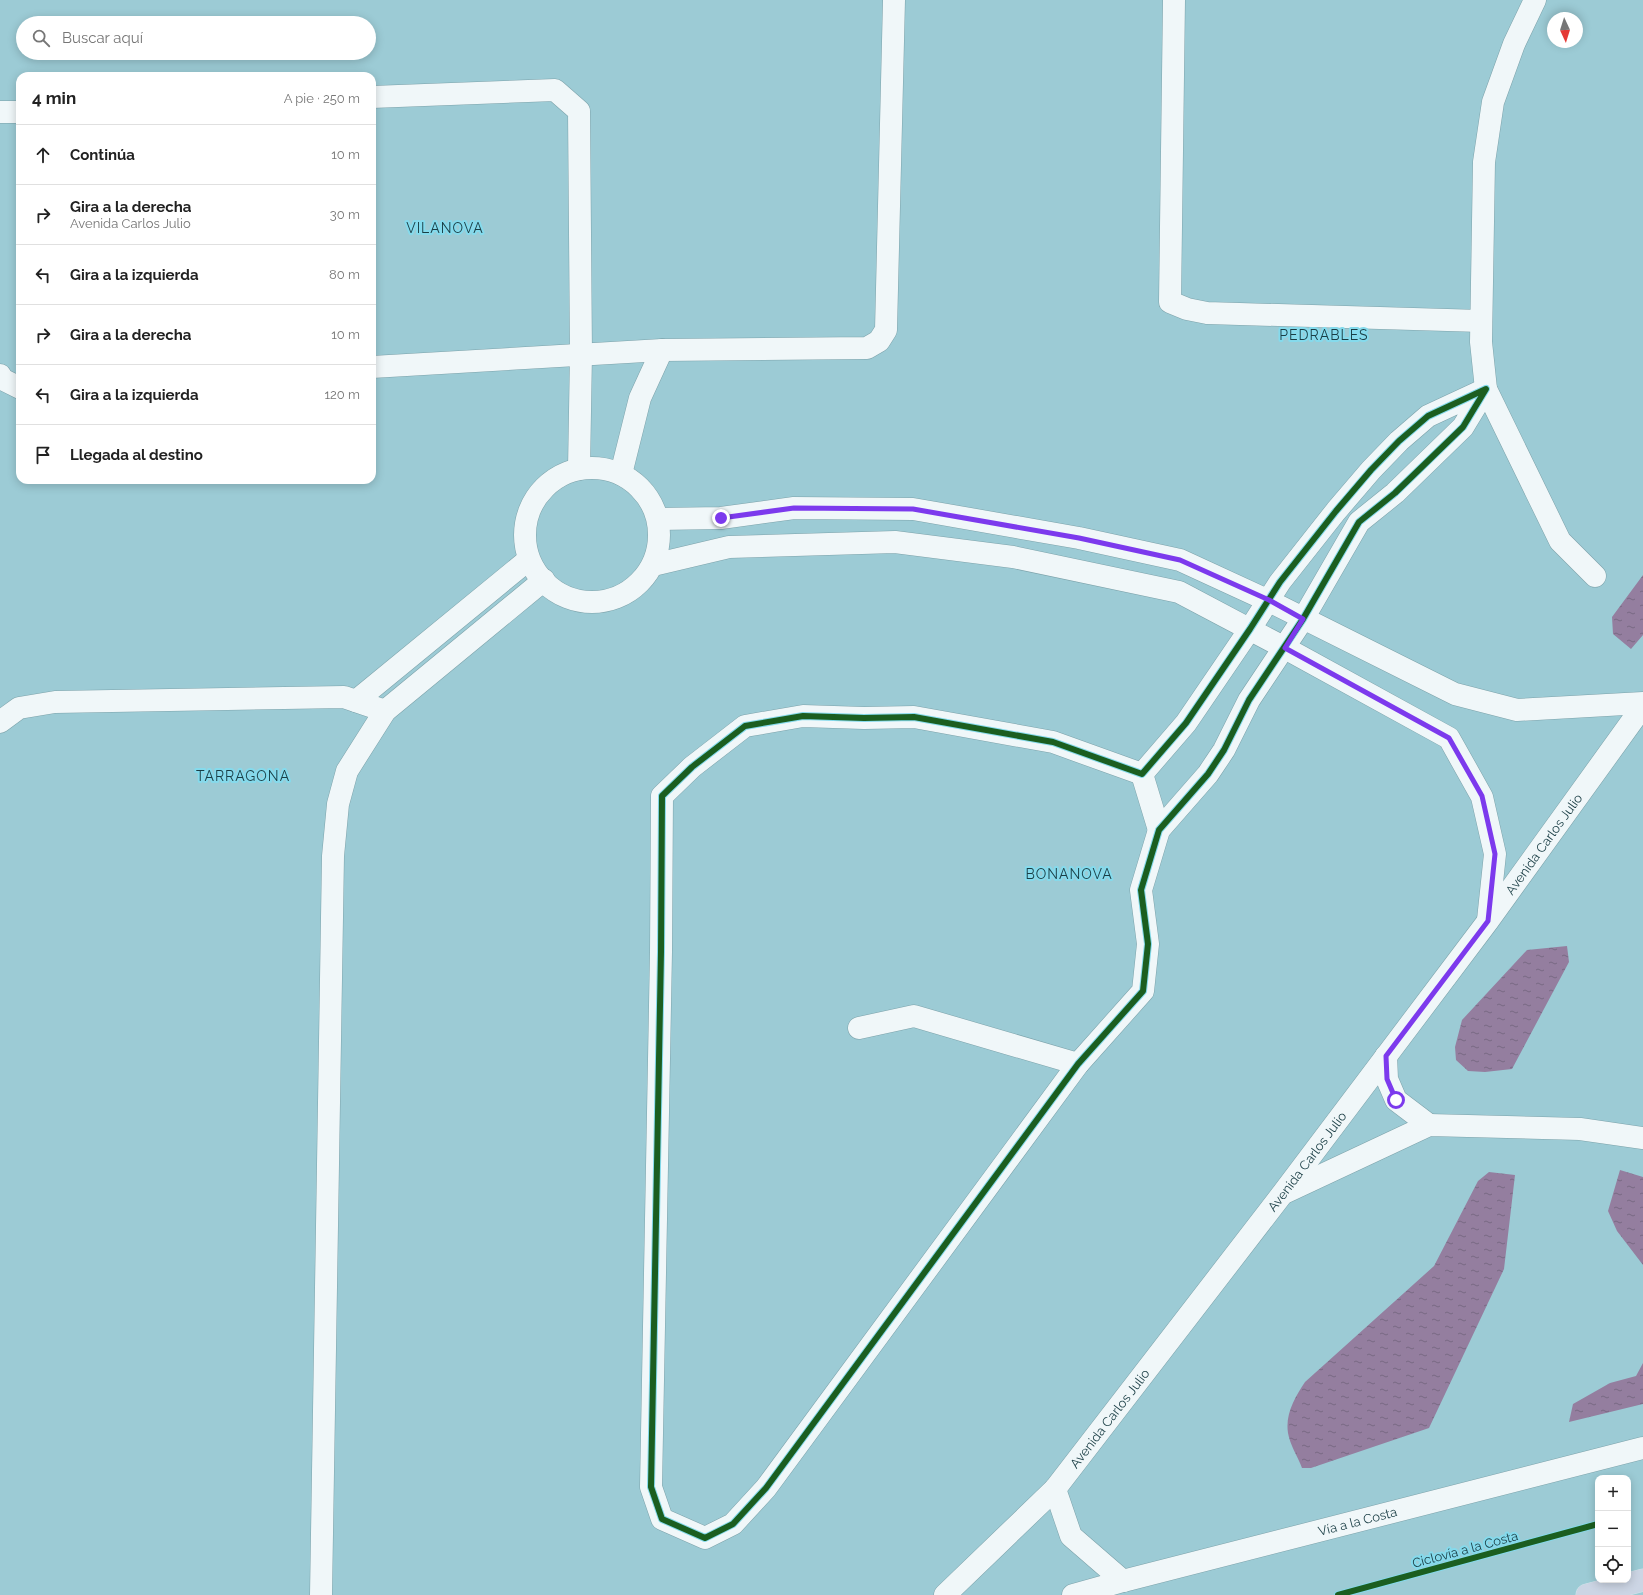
<!DOCTYPE html>
<html lang="es">
<meta charset="utf-8">
<style>
body{margin:0;font-family:Raleway,sans-serif;background:#f2f2f2;color:#222}
.controls{position:absolute;right:12px;bottom:12px;display:grid;overflow:hidden;border-radius:8px;box-shadow:0 2px 10px #0003}
.controls button{width:36px;height:36px;display:grid;place-items:center;padding:0;border:0;border-bottom:1px solid #e0e0e0;background:#fff;color:#222;font:20px sans-serif}
.compass{position:absolute;left:1547px;top:12px;width:36px;height:36px;border-radius:50%;background:#fff;box-shadow:0 2px 10px #0003;rotate:176deg}
.stop{position:absolute;width:12px;height:12px;margin:-9px;border:3px solid #7c3aed;border-radius:50%;background:#fff}
.stop.end{background:#7c3aed;border-color:#fff;box-shadow:0 1px 4px #0008}
.list{margin:0;padding:0;list-style:none}
h2{display:flex;justify-content:space-between;align-items:center;height:52px;margin:0;padding:0 16px;font-size:17px}
h2 small{font-size:13px;font-weight:400;color:#767676}
.list li{display:grid;grid-template-columns:26px 1fr auto;gap:12px;align-items:center;box-sizing:border-box;height:60px;padding:0 16px;border-top:1px solid #e0e0e0}
.list b{display:block;font-size:15px;white-space:nowrap}
.list p{margin:0;font-size:13px;white-space:nowrap;color:#767676}
.list em{font-size:13px;font-style:normal;color:#767676}
.icon{flex:none;width:22px;height:22px;fill:none;stroke:currentColor;stroke-width:2;stroke-linecap:round;stroke-linejoin:round}
.map{position:relative;flex:none;width:1643px;height:1595px;overflow:hidden}
.search{position:absolute;background:#fff;box-shadow:0 2px 10px #0003;left:16px;top:16px;width:360px;height:44px;display:flex;align-items:center;gap:10px;box-sizing:border-box;padding:0 14px;border-radius:22px;color:#767676;font-size:15px}
.panel{position:absolute;background:#fff;box-shadow:0 2px 10px #0003;left:16px;top:72px;width:360px;height:412px;border-radius:12px}
.map>svg:first-child{display:block}
.water{fill:url(#water-ripples)}
.lines{fill:none;stroke-linecap:round;stroke-linejoin:round}
.minor-casing{stroke:#7ca2aa;stroke-width:23}
.highway-casing{stroke:#d2e8ec;stroke-width:23}
.minor{stroke:#f0f7f9;stroke-width:22}
.highway{stroke:#ccd5e4;stroke-width:22}
.cycleway-casing{stroke:#85daec;stroke-width:8}
.cycleway{stroke:#1b5e20;stroke-width:6}
.route{stroke:#7c3aed;stroke-width:5}
.labels{text-anchor:middle;stroke-width:4;stroke-linejoin:round;paint-order:stroke}
.street-label{font-size:13px;fill:#1a3e45;stroke:#85daec}
.neighbourhood-label{font-size:14px;letter-spacing:1px;fill:#1a3e45;stroke:#85daec}
</style>
<div class="map">
<svg width="1643" height="1595" viewBox="0 0 1643 1595">
<defs>
<pattern id="water-ripples" width="26" height="14" patternUnits="userSpaceOnUse"><rect width="26" height="14" fill="#947e9f"/><path d="M2 4q2-2 4 0t4 0M15 11q2-2 4 0t4 0" fill="none" stroke="#786983"/></pattern>
</defs>
<rect width="100%" height="100%" fill="#9ccbd5"/>
<path class="water" d="M1643 575V635L1631 649 1613 634 1612 617Z
M1567 946 1569 962 1512 1069 1485 1072 1468 1071 1456 1060 1455 1047 1462 1020 1527 950Z
M1620 1170 1643 1177V1265L1617 1231 1608 1211Z
M1489 1172 1515 1175 1504 1269 1429 1428 1311 1468H1302C1298 1457 1290 1445 1288 1433 1285 1414 1295 1397 1305 1382L1434 1266 1478 1181Z
M1643 1363V1404L1569 1422 1573 1404 1610 1383 1636 1376Z"/>
<g class="lines">
<g class="minor-casing">
<g id="minor">
<path d="M1174 0 1170 302 1187 309 1207 313 1481 321"/>
<path d="M1535 0 1514 44 1493 102 1484 162 1481 342 1486 389 1560 541 1595 576"/>
<path d="M372 97 555 90 579 111 581 354 579 469"/>
<path d="M0 112H20"/>
<path d="M372 367 662 350 867 348 879 341 886 330 894 0"/>
<path d="M0 375 2 379 20 388"/>
<path d="M1486 389 1463 427 1395 493 1359 522 1303 619 1249 700 1224 750 1208 774 1159 830 1141 890 1148 944 1143 991 1078 1064 766 1488 733 1524 705 1538 662 1519 651 1487 661 952 662 796 692 767 745 726 803 716 864 718 914 717 1053 742 1142 774 1186 723 1250 629 1280 582 1336 511 1371 470 1399 441 1428 416Z"/>
<circle cx="592" cy="535" r="67"/>
<path d="M621 474 640 398 662 350"/>
<path d="M658 519 721 518 794 508 913 509 1079 538 1180 560 1269 601 1455 694 1517 710 1643 703"/>
<path d="M653 565 729 547 895 542 1013 557 1179 592 1285 648 1449 738 1482 797 1495 854 1488 920"/>
<path d="M356 701 528 560"/>
<path d="M0 722 19 708 55 702 344 697 385 711"/>
<path d="M1142 774 1159 830"/>
<path d="M859 1028 914 1016 1078 1064"/>
<path d="M1386 1056 1387 1079 1396 1100 1429 1125"/>
<path d="M1286 1192 1429 1125 1580 1129 1643 1138"/>
<path d="M1055 1489 1071 1536 1123 1581"/>
<path d="M321 1595 333 856 338 804 347 771 385 711 544 580"/>
<path id="s1" d="M945 1595 1055 1489 1283 1193 1488 921 1643 706"/>
<path id="s2" d="M1073 1595 1123 1581 1643 1448"/>
</g>
</g>
<g class="highway-casing">
<path id="highway" d="M1587 1595 1643 1580"/>
</g>
<use href="#minor" class="minor"/>
<use href="#highway" class="highway"/>
<g class="cycleway-casing">
<path id="cycleway" d="M1486 389 1463 427 1395 493 1359 522 1303 619 1249 700 1224 750 1208 774 1159 830 1141 890 1148 944 1143 991 1078 1064 766 1488 733 1524 705 1538 662 1519 651 1487 661 952 662 796 692 767 745 726 803 716 864 718 914 717 1053 742 1142 774 1186 723 1250 629 1280 582 1336 511 1371 470 1399 441 1428 416Z
M1338 1595 1598 1524"/>
</g>
<use href="#cycleway" class="cycleway"/>
</g>
<g class="lines">
<path class="route" d="M721 518 794 508 913 509 1079 538 1180 560 1269 600 1303 619 1285 648 1449 738 1482 796 1495 854 1488 921 1386 1056 1387 1079 1396 1100"/>
</g>
<g class="labels">
<g class="street-label">
<text dy="5" stroke="none"><textPath href="#s1" startOffset="962">Avenida Carlos Julio</textPath></text>
<text dy="5" stroke="none"><textPath href="#s1" startOffset="566">Avenida Carlos Julio</textPath></text>
<text dy="5" stroke="none"><textPath href="#s1" startOffset="242">Avenida Carlos Julio</textPath></text>
<text dy="5" stroke="none"><textPath href="#s2" startOffset="294">Vía a la Costa</textPath></text>
<text transform="translate(1465 1549) rotate(-15)" y="5">Ciclovía a la Costa</text>
</g>
<g class="neighbourhood-label">
<text x="445" y="233">VILANOVA</text>
<text x="1324" y="340">PEDRABLES</text>
<text x="243" y="781">TARRAGONA</text>
<text x="1069" y="879">BONANOVA</text>
</g>
</g>
</svg>
<div class="controls">
<button>+</button>
<button>−</button>
<button><svg class="icon" aria-label="locate" viewBox="0 0 24 24"><circle cx="12" cy="12" r="6"/><path d="M12 2v4M12 18v4M2 12h4M18 12h4"/></svg></button>
</div>
<svg class="compass" viewBox="-18 -18 36 36"><path d="M0-13l5 13h-10z" fill="#e53935"/><path d="M0 13l5-13h-10z" fill="#767676"/></svg>
<div class="stop" style="left:1396px;top:1100px"></div>
<div class="stop end" style="left:721px;top:518px"></div>
<div class="search"><svg class="icon" aria-label="search" viewBox="0 0 24 24"><circle cx="10" cy="10" r="6"/><path d="M15 15l6 6"/></svg>Buscar aquí</div>
<section class="panel">
<h2>4 min<small>A pie · 250 m</small></h2>
<ul class="list">
<li><svg class="icon" aria-label="ahead" viewBox="0 0 24 24"><path d="M12 20V5M6 11l6-6 6 6"/></svg><div><b>Continúa</b></div><em>10 m</em></li>
<li><svg class="icon" aria-label="right" viewBox="0 0 24 24"><path d="M7 20v-9h11M14 6l5 5-5 5"/></svg><div><b>Gira a la derecha</b><p>Avenida Carlos Julio</p></div><em>30 m</em></li>
<li><svg class="icon" aria-label="left" viewBox="0 0 24 24"><path d="M17 20v-9H6M10 6l-5 5 5 5"/></svg><div><b>Gira a la izquierda</b></div><em>80 m</em></li>
<li><svg class="icon" aria-label="right" viewBox="0 0 24 24"><path d="M7 20v-9h11M14 6l5 5-5 5"/></svg><div><b>Gira a la derecha</b></div><em>10 m</em></li>
<li><svg class="icon" aria-label="left" viewBox="0 0 24 24"><path d="M17 20v-9H6M10 6l-5 5 5 5"/></svg><div><b>Gira a la izquierda</b></div><em>120 m</em></li>
<li><svg class="icon" aria-label="arrive" viewBox="0 0 24 24"><path d="M6 21V4h12l-3 4 3 4H6"/></svg><div><b>Llegada al destino</b></div></li>
</ul>
</section>
</div>
